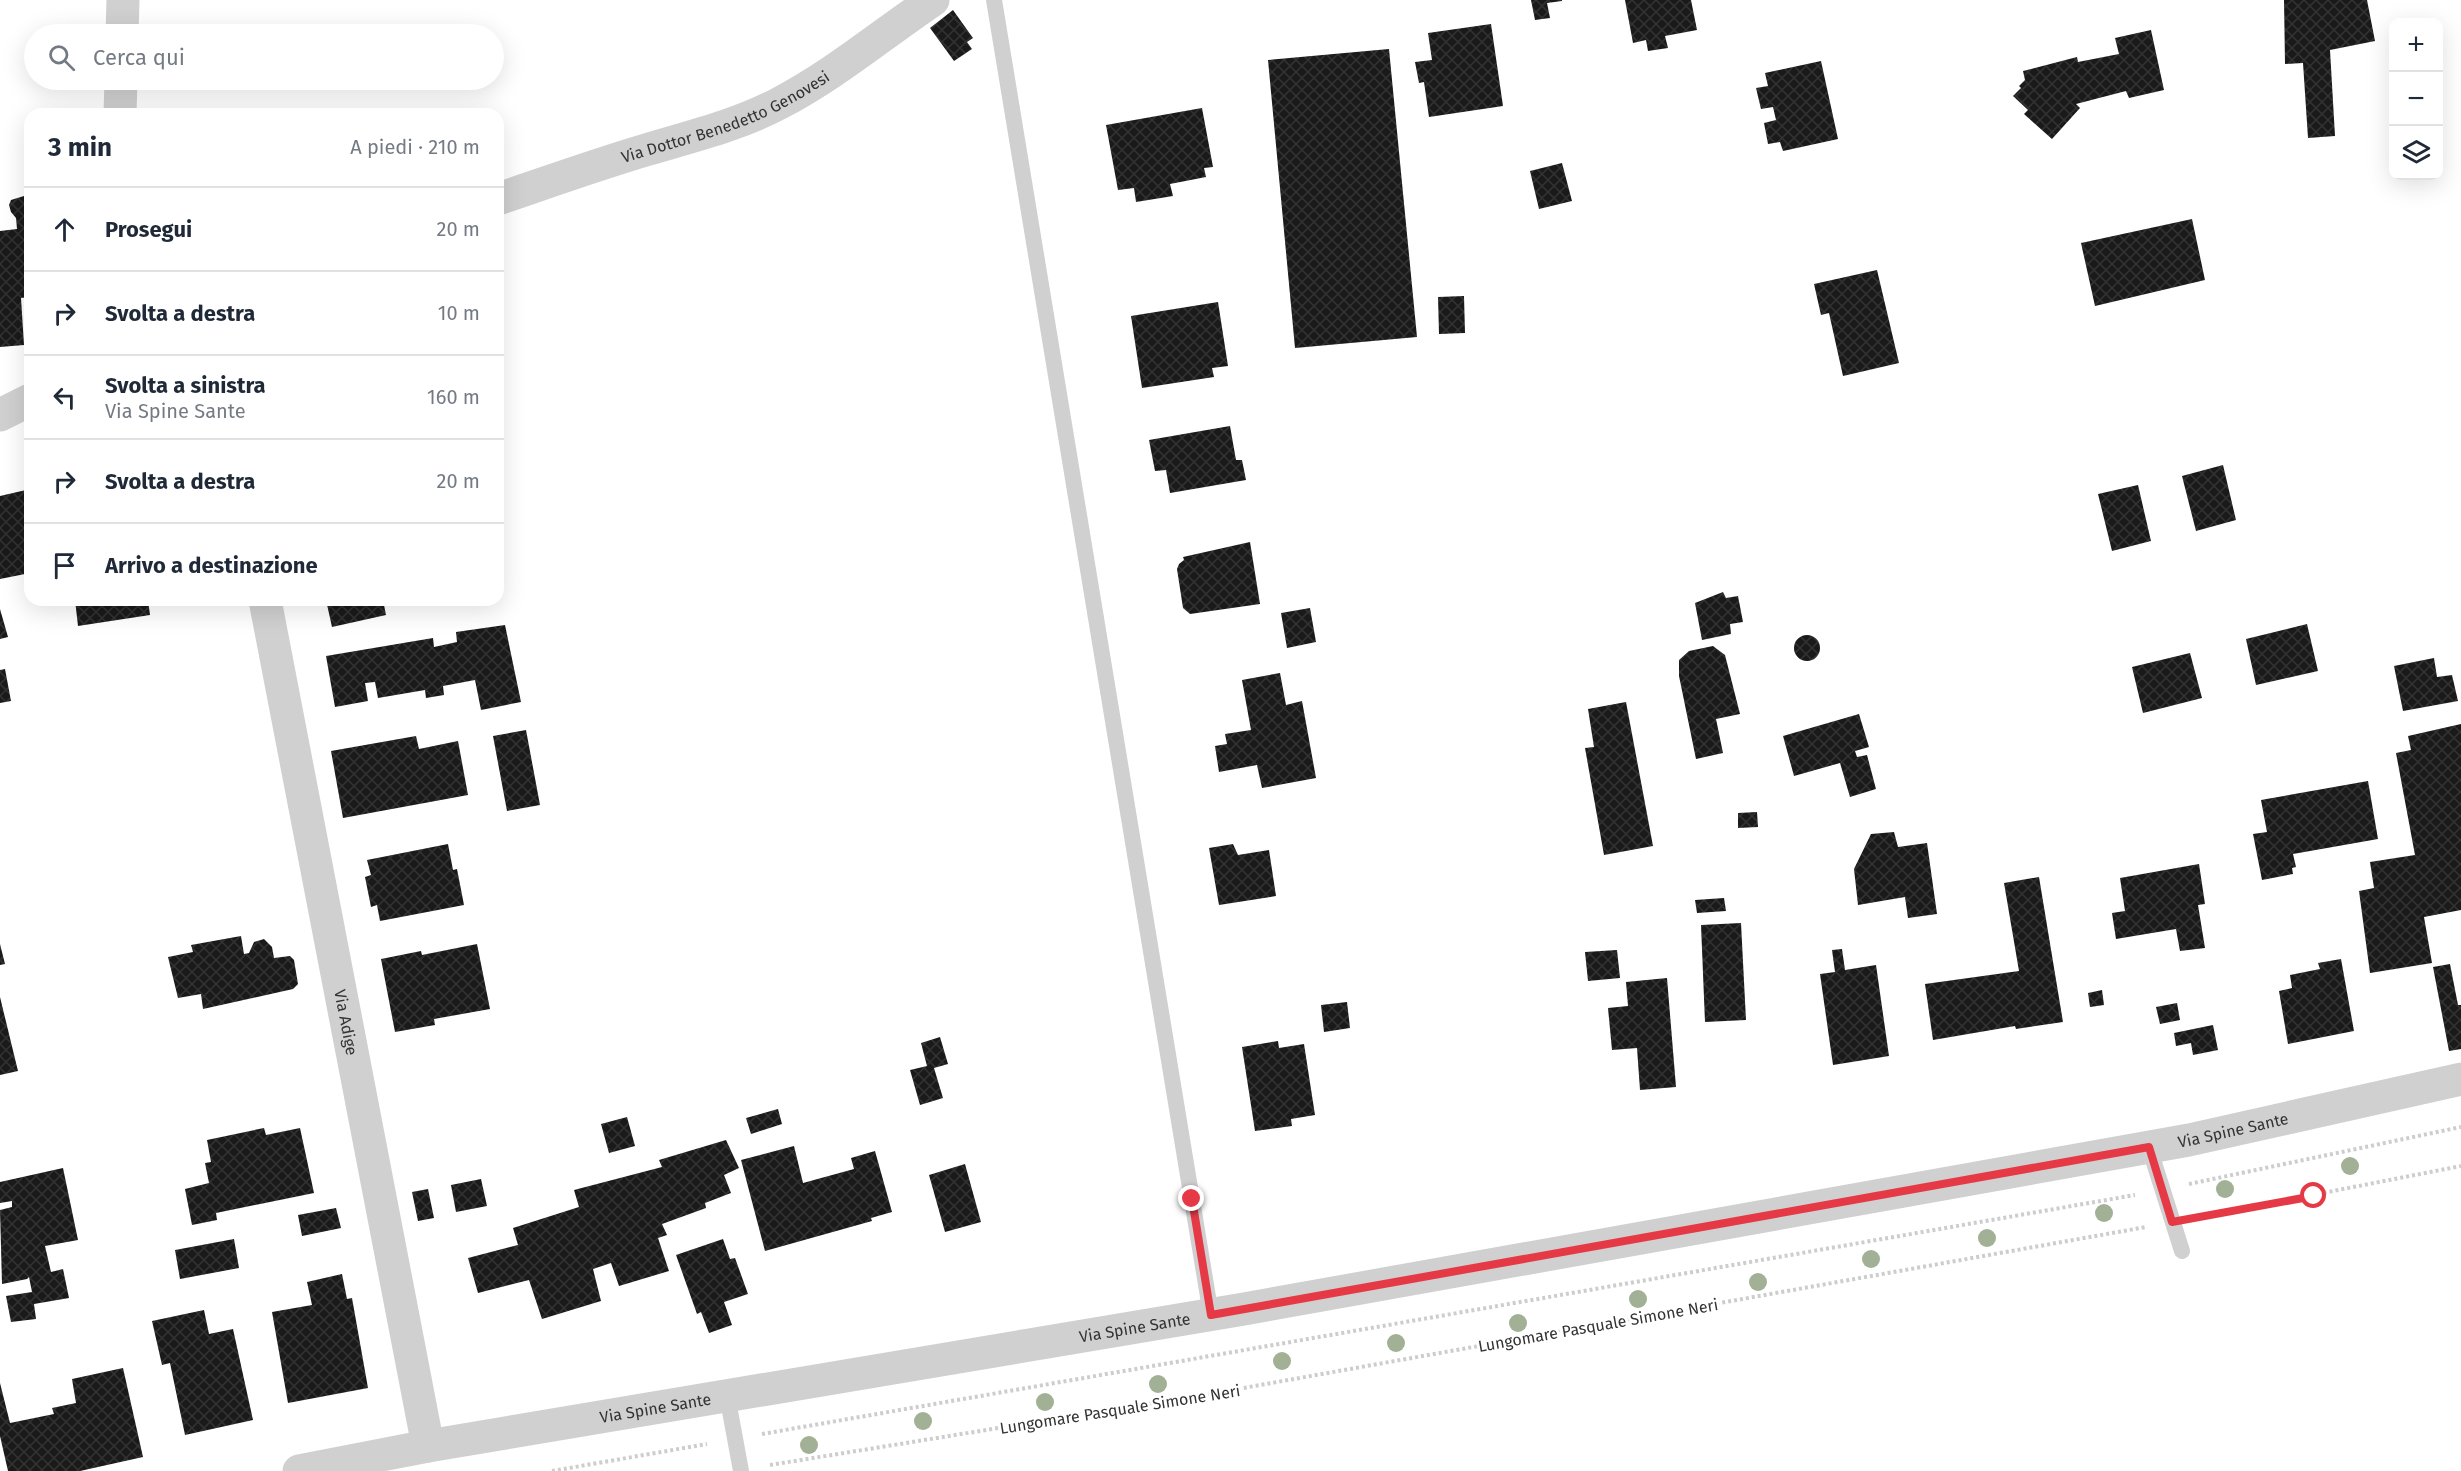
<!DOCTYPE html>
<html lang="it">
<meta charset="utf-8">
<style>
body{margin:0;font-family:"Fira Sans",sans-serif;background:#f6f6f7;color:#1f2937}
.controls{position:absolute;right:18px;top:18px;display:grid;overflow:hidden;border-radius:12px;box-shadow:0 6px 24px #0002}
.controls button{width:54px;height:54px;display:grid;place-items:center;padding:0;border:0;border-bottom:2px solid #e0e1e3;background:#fff;color:#1f2937;font:30px sans-serif}
.stop{position:absolute;width:18px;height:18px;margin:-14px;border:4px solid #e63946;border-radius:50%;background:#fff}
.stop.end{background:#e63946;border-color:#fff;box-shadow:0 2px 6px #0008}
.list{margin:0;padding:0;list-style:none}
h2{display:flex;justify-content:space-between;align-items:center;height:78px;margin:0;padding:0 24px;font-size:26px}
h2 small{font-size:20px;font-weight:400;color:#747a83}
.list li{display:grid;grid-template-columns:39px 1fr auto;gap:18px;align-items:center;box-sizing:border-box;height:84px;padding:0 24px;border-top:2px solid #e0e1e3}
.list b{display:block;font-size:22px;white-space:nowrap}
.list p{margin:0;font-size:20px;white-space:nowrap;color:#747a83}
.list em{font-size:20px;font-style:normal;color:#747a83}
.icon{flex:none;width:33px;height:33px;fill:none;stroke:currentColor;stroke-width:2;stroke-linecap:round;stroke-linejoin:round}
.map{position:relative;flex:none;width:2461px;height:1471px;overflow:hidden}
.search{position:absolute;background:#fff;box-shadow:0 6px 24px #0002;left:24px;top:24px;width:480px;height:66px;display:flex;align-items:center;gap:15px;box-sizing:border-box;padding:0 21px;border-radius:33px;color:#747a83;font-size:22px}
.panel{position:absolute;background:#fff;box-shadow:0 6px 24px #0002;left:24px;top:108px;width:480px;height:498px;border-radius:18px}
.map>svg:first-child{display:block}
.building{fill:url(#building-cross-hatch)}
.lines{fill:none;stroke-linecap:round;stroke-linejoin:round}
.path{stroke:#cdcdcd;stroke-width:4;stroke-dasharray:3 3;stroke-linecap:butt}
.service{stroke:#d0d0d0;stroke-width:16}
.minor{stroke:#d0d0d0;stroke-width:33}
.tertiary{stroke:#d0d0d0;stroke-width:33}
.tree{fill:#a2b095}
.route{stroke:#e63946;stroke-width:8}
.labels{text-anchor:middle;stroke-width:6;stroke-linejoin:round;paint-order:stroke}
.street-label{font-size:16px;fill:#333;stroke:#fff}
</style>
<div class="map">
<svg width="2461" height="1471" viewBox="0 0 2461 1471">
<defs>
<pattern id="building-cross-hatch" width="8" height="8" patternUnits="userSpaceOnUse" patternTransform="scale(1.5)"><rect width="8" height="8" fill="#1a1a1a"/><path d="M0 0l8 8M0 8l8-8" fill="none" stroke="#333"/></pattern>
</defs>
<rect width="100%" height="100%" fill="#fff"/>
<path class="building" d="M1531 0H1562V1L1547 3 1550 18 1535 20Z
M1625 0H1691L1697 30 1665 36 1668 48 1648 51 1646 40 1633 43Z
M2284 0H2367L2375 41 2330 50 2335 136 2308 138 2303 63 2285 64Z
M953 10 973 38 967 42 972 49 954 61 930 28Z
M1491 24 1503 106 1429 117 1424 82 1419 83 1415 62 1432 60 1428 33Z
M2151 30 2164 90 2129 98 2126 91 2076 104 2080 108 2052 139 2024 114 2028 110 2013 96 2021 88 2019 86 2025 80 2023 71 2077 57 2078 62 2119 54 2115 38Z
M1389 49 1417 337 1295 348 1268 60Z
M1821 61 1838 139 1783 151 1780 142 1768 144 1764 123 1776 120 1773 107 1761 109 1756 88 1768 86 1765 73Z
M1202 108 1213 167 1204 168 1206 177 1170 184 1173 196 1136 202 1134 188 1118 190 1106 125Z
M1562 163 1572 201 1539 209 1530 171Z
M24 196 30 204V297L21 298 24 345 0 347V231L17 229 16 218 11 212 9 205 11 200Z
M2192 219 2205 280 2095 306 2081 243Z
M1877 270 1899 363 1843 376 1829 313 1821 315 1814 284Z
M1464 296 1465 333 1439 334 1438 297Z
M1218 302 1228 366 1212 368 1214 377 1142 388 1131 316Z
M1230 426 1236 460H1242L1246 480 1170 493 1166 470 1155 471 1149 440Z
M2223 465 2236 520 2196 531 2182 476Z
M2138 485 2151 541 2112 551 2098 494Z
M26 490 30 507V573L0 579V496Z
M1250 542 1260 604 1190 614 1183 608 1177 569 1179 564 1184 560 1183 557Z
M1723 592 1726 598 1738 596 1743 622 1730 624 1731 634 1702 640 1695 603Z
M75 600H148L150 615 78 626Z
M326 600H403V601L384 605 386 615 332 627Z
M1310 608 1316 642 1287 648 1281 613Z
M0 609 8 637 0 639Z
M2307 624 2318 671 2256 685 2246 639Z
M505 625 521 702 481 710 475 680 443 686 444 695 426 698 425 690 378 698 375 682 365 683 368 701 335 707 326 656 433 638 434 647 457 642 456 632Z
M1794 648a13 13 0 1 1 26 0a13 13 0 1 1-26 0Z
M1713 646 1725 655 1740 714 1716 719 1723 753 1696 759 1679 676V660L1689 651Z
M2190 653 2202 698 2143 713 2132 667Z
M2434 658 2437 677 2452 675 2458 701 2403 711 2394 666Z
M5 669 11 701 0 703V670Z
M1280 673 1286 705 1302 701 1316 778 1262 788 1257 765 1219 772 1215 746 1227 744 1225 734 1251 730 1242 680Z
M1626 702 1653 846 1604 855 1585 748 1594 747 1588 709Z
M1859 714 1869 747 1855 751 1857 757 1867 755 1876 789 1850 797 1840 763 1794 776 1783 736Z
M2461 724V910L2424 917 2432 963 2370 973 2359 891 2374 888 2370 862 2415 855 2396 753 2411 750 2408 736Z
M526 730 540 805 507 811 493 736Z
M416 736 419 749 458 741 468 795 343 818 331 751Z
M2368 781 2378 839 2293 854 2296 867 2292 868 2293 874 2262 880 2253 834 2267 832 2261 800Z
M1757 812 1758 827 1738 828V813Z
M1894 832 1898 847 1927 843 1937 914 1908 918 1905 897 1858 905 1854 869 1871 834Z
M448 844 453 870 457 869 464 905 380 921 377 905 371 907 365 877 371 875 367 860Z
M1233 844 1238 855 1269 850 1276 896 1219 905 1209 848Z
M2199 864 2205 904 2198 905 2205 948 2180 951 2176 929 2116 939 2112 913 2125 911 2120 878Z
M2039 877 2063 1022 2016 1029 2015 1026 1933 1040 1925 984 2019 971 2004 883Z
M1724 898 1726 911 1697 913 1695 900Z
M1741 923 1746 1020 1705 1022 1701 925Z
M241 936 244 954 249 953 254 942 264 939 272 947 274 958 290 956 294 960 298 984 293 989 203 1009 201 994 178 998 168 957 193 952 191 945Z
M0 944 5 964 0 965Z
M477 944 490 1009 434 1019 435 1025 395 1032 381 959 421 951 422 955Z
M1842 949 1845 970 1876 965 1889 1056 1833 1065 1820 974 1835 972 1832 950Z
M1617 950 1620 978 1588 981 1585 952Z
M2341 959 2354 1031 2288 1044 2279 991 2292 988 2290 975 2320 969 2318 963Z
M2450 964 2458 1005H2461V1049L2449 1051 2433 967Z
M1667 978 1676 1087 1640 1090 1637 1048 1612 1050 1608 1008 1628 1006 1626 982Z
M2102 990 2104 1005 2090 1007 2088 993Z
M0 997 18 1071 0 1075Z
M1347 1002 1350 1028 1324 1032 1321 1005Z
M2177 1003 2180 1020 2160 1024 2156 1007Z
M2213 1025 2218 1050 2193 1055 2191 1043 2176 1046 2174 1033Z
M940 1037 948 1064 934 1068 943 1098 920 1105 910 1070 927 1066 921 1043Z
M1278 1041 1279 1048 1304 1044 1315 1115 1291 1119 1292 1126 1255 1131 1242 1047Z
M778 1109 782 1124 751 1134 746 1118Z
M627 1117 635 1146 609 1153 601 1124Z
M264 1128 266 1135 300 1128 314 1193 216 1213 217 1220 192 1225 185 1189 209 1183 205 1163 211 1162 207 1140Z
M726 1140 739 1168 724 1175 731 1193 705 1203 706 1208 662 1224 667 1235 658 1238 669 1271 619 1286 611 1263 593 1269 601 1301 542 1319 529 1280 478 1293 468 1258 518 1245 513 1228 579 1207 574 1190 662 1167 659 1160Z
M794 1146 803 1183 854 1169 851 1158 875 1151 892 1212 871 1218 872 1221 765 1251 741 1160Z
M965 1164 981 1222 945 1232 929 1175Z
M63 1168 78 1240 45 1246 51 1272 63 1269 69 1298 34 1304 36 1319 11 1322 6 1296 32 1292 29 1277 27 1279 2 1284 0 1210 12 1207V1201L0 1203V1182Z
M481 1179 487 1206 456 1212 451 1185Z
M428 1189 434 1218 418 1221 412 1192Z
M336 1208 341 1228 302 1236 298 1215Z
M234 1239 239 1268 180 1279 175 1250Z
M723 1239 730 1259 735 1258 748 1294 724 1302 732 1325 709 1333 701 1312 697 1314 676 1255Z
M342 1274 347 1299 352 1298 368 1388 288 1403 272 1312 312 1305 307 1282Z
M204 1310 209 1334 233 1329 253 1420 185 1435 170 1363 162 1365 152 1321Z
M123 1368 143 1457 80 1471H8L0 1436V1383L10 1423 54 1414 52 1408 76 1403 72 1379Z"/>
<g class="lines">
<path class="path" d="M2189 1184 2461 1127
M2200 1217 2461 1166
M762 1434 2135 1195
M770 1465 1221 1392 2146 1227
M552 1471 707 1444"/>
<path class="service" d="M994 0 1211 1315
M2149 1147 2182 1251
M727 1395 741 1471"/>
<path class="minor" id="s1" d="M265 600 428 1446"/>
<g class="tertiary">
<path d="M122 34 123 0"/>
<path d="M120 114 121 80"/>
<path id="s2" d="M498 199C548 182 598 164 649 149 693 136 738 125 778 104 834 75 881 35 933 0"/>
<path d="M0 415 30 400"/>
<path id="s3" d="M299 1471 428 1446 1244 1309 2189 1140 2461 1079"/>
</g>
</g>
<g class="tree">
<circle cx="2350" cy="1166" r="9"/>
<circle cx="2225" cy="1189" r="9"/>
<circle cx="2104" cy="1213" r="9"/>
<circle cx="1987" cy="1238" r="9"/>
<circle cx="1871" cy="1259" r="9"/>
<circle cx="1758" cy="1282" r="9"/>
<circle cx="1638" cy="1299" r="9"/>
<circle cx="1518" cy="1323" r="9"/>
<circle cx="1396" cy="1343" r="9"/>
<circle cx="1282" cy="1361" r="9"/>
<circle cx="1158" cy="1384" r="9"/>
<circle cx="1045" cy="1402" r="9"/>
<circle cx="923" cy="1421" r="9"/>
<circle cx="809" cy="1445" r="9"/>
</g>
<g class="lines">
<path class="route" d="M1192 1199 1211 1315 2149 1147 2172 1222 2314 1196"/>
</g>
<g class="labels">
<g class="street-label">
<text dy="6" stroke="none"><textPath href="#s2" startOffset="242">Via Dottor Benedetto Genovesi</textPath></text>
<text dy="6" stroke="none"><textPath href="#s1" startOffset="430">Via Adige</textPath></text>
<text dy="6" stroke="none"><textPath href="#s3" startOffset="1964">Via Spine Sante</textPath></text>
<text transform="translate(1598 1325) rotate(-10)" y="6">Lungomare Pasquale Simone Neri</text>
<text dy="6" stroke="none"><textPath href="#s3" startOffset="848">Via Spine Sante</textPath></text>
<text dy="6" stroke="none"><textPath href="#s3" startOffset="362">Via Spine Sante</textPath></text>
<text transform="translate(1120 1409) rotate(-9)" y="6">Lungomare Pasquale Simone Neri</text>
</g>
</g>
</svg>
<div class="controls">
<button>+</button>
<button>−</button>
<button><svg class="icon" aria-label="layers" viewBox="0 0 24 24"><path d="M12 4l9 5-9 5-9-5zM3 14l9 5 9-5"/></svg></button>
</div>
<div class="stop" style="left:2314px;top:1196px"></div>
<div class="stop end" style="left:1192px;top:1199px"></div>
<div class="search"><svg class="icon" aria-label="search" viewBox="0 0 24 24"><circle cx="10" cy="10" r="6"/><path d="M15 15l6 6"/></svg>Cerca qui</div>
<section class="panel">
<h2>3 min<small>A piedi · 210 m</small></h2>
<ul class="list">
<li><svg class="icon" aria-label="ahead" viewBox="0 0 24 24"><path d="M12 20V5M6 11l6-6 6 6"/></svg><div><b>Prosegui</b></div><em>20 m</em></li>
<li><svg class="icon" aria-label="right" viewBox="0 0 24 24"><path d="M7 20v-9h11M14 6l5 5-5 5"/></svg><div><b>Svolta a destra</b></div><em>10 m</em></li>
<li><svg class="icon" aria-label="left" viewBox="0 0 24 24"><path d="M17 20v-9H6M10 6l-5 5 5 5"/></svg><div><b>Svolta a sinistra</b><p>Via Spine Sante</p></div><em>160 m</em></li>
<li><svg class="icon" aria-label="right" viewBox="0 0 24 24"><path d="M7 20v-9h11M14 6l5 5-5 5"/></svg><div><b>Svolta a destra</b></div><em>20 m</em></li>
<li><svg class="icon" aria-label="arrive" viewBox="0 0 24 24"><path d="M6 21V4h12l-3 4 3 4H6"/></svg><div><b>Arrivo a destinazione</b></div></li>
</ul>
</section>
</div>
